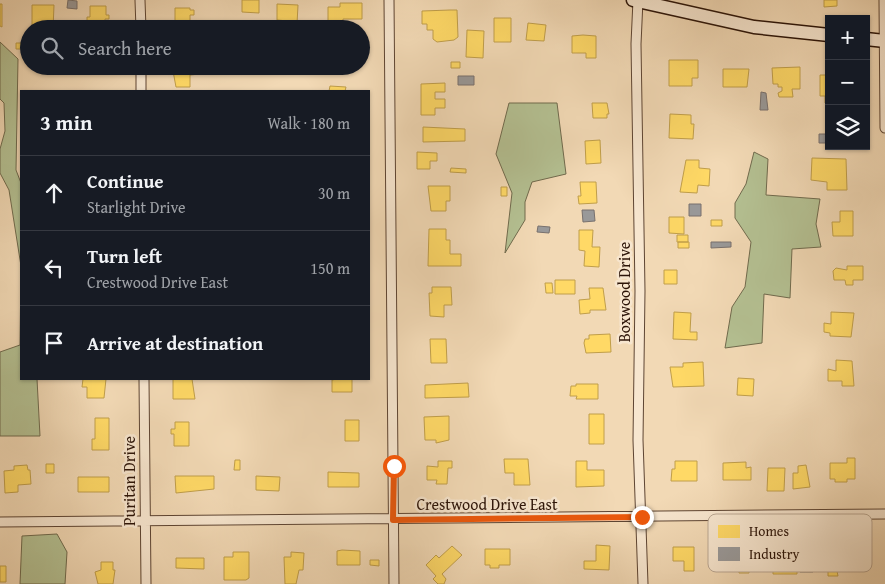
<!DOCTYPE html>
<meta charset="utf-8">
<style>
body{margin:0;font-family:"Gentium Book Plus",serif;background:#242831;color:#f1f3f6}
.controls{position:absolute;right:15px;top:15px;display:grid;overflow:hidden;border-radius:0px;box-shadow:0 1px 4px #0004}
.controls button{width:45px;height:45px;display:grid;place-items:center;padding:0;border:0;border-bottom:1px solid #363941;background:#171b24;color:#f1f3f6;font:25px sans-serif}
.stop{position:absolute;width:15px;height:15px;margin:-11px;border:4px solid #ea580c;border-radius:50%;background:#fff}
.stop.end{background:#ea580c;border-color:#fff;box-shadow:0 1px 5px #0008}
.list{margin:0;padding:0;list-style:none}
h2{display:flex;justify-content:space-between;align-items:center;height:65px;margin:0;padding:0 20px;font-size:21px}
h2 small{font-size:16px;font-weight:400;color:#9ea1a6}
.list li{display:grid;grid-template-columns:32px 1fr auto;gap:15px;align-items:center;box-sizing:border-box;height:75px;padding:0 20px;border-top:1px solid #363941}
.list b{display:block;font-size:19px;white-space:nowrap}
.list p{margin:0;font-size:16px;white-space:nowrap;color:#9ea1a6}
.list em{font-size:16px;font-style:normal;color:#9ea1a6}
.icon{flex:none;width:28px;height:28px;fill:none;stroke:currentColor;stroke-width:2;stroke-linecap:round;stroke-linejoin:round}
.map{position:relative;flex:none;width:885px;height:584px;overflow:hidden}
.search{position:absolute;background:#171b24;box-shadow:0 1px 4px #0004;left:20px;top:20px;width:350px;height:55px;display:flex;align-items:center;gap:12px;box-sizing:border-box;padding:0 18px;border-radius:28px;color:#9ea1a6;font-size:19px}
.panel{position:absolute;background:#171b24;box-shadow:0 1px 4px #0004;left:20px;top:90px;width:350px;height:290px;border-radius:0px}
.map>svg:first-child{display:block}
.green{fill:#b4c092;stroke:#706a4d}
.homes{fill:#ffd966;stroke:#c09e4a}
.industry{fill:#999;stroke:#78716e}
.lines{fill:none;stroke-linecap:round;stroke-linejoin:round}
.minor-casing{stroke:#5e4533;stroke-width:11}
.secondary-casing{stroke:#2c1408;stroke-width:15}
.minor{stroke:#f7e6cf;stroke-width:9}
.secondary{stroke:#f7e6cf;stroke-width:12}
.route{stroke:#ea580c;stroke-width:6}
.labels{text-anchor:middle;stroke-width:5;stroke-linejoin:round;paint-order:stroke}
.street-label{font-size:16px;fill:#2c1408;stroke:#f7e6cf}
.key{fill:#f7e6cf;stroke:#baa793;stroke-width:1}
.key-label{font-size:14px;fill:#2c1408}
</style>
<div class="map">
<svg width="885" height="584" viewBox="0 0 885 584">
<rect width="100%" height="100%" fill="#f2d9b5"/>
<filter id="stains"><feTurbulence type="fractalNoise" baseFrequency=".004" numOctaves="4"/><feColorMatrix values="0 0 0 0 .2 0 0 0 0 .09 0 0 0 0 .02 0 0 0 .5 -.17"/></filter>
<radialGradient id="worn" r=".72"><stop offset=".6" stop-color="#630" stop-opacity="0"/><stop offset="1" stop-color="#630" stop-opacity=".3"/></radialGradient>
<path class="green" d="M0 42 18 59 16 170 21 183V266L9 190 0 173V149L5 131 4 103 0 99Z
M509 103H557L566 174 532 182 525 202V220L505 253 512 193 496 154Z
M754 152 768 159 766 195 820 199 816 224 821 247 792 249 790 298 764 294 762 343 725 348 732 307 745 287 751 242 735 218V203L746 184Z
M21 270V379H37L40 436H0V352L20 345Z
M57 534 67 552 65 584H20L22 536Z"/>
<path class="homes" d="M242 0H259V13L242 12Z
M824 0H837V6L824 7Z
M340 3H362V19H343V29H320V23H328V7H340Z
M0 4H2V27L0 26Z
M277 4 298 5 297 24H288V21L277 20Z
M32 5H54L53 29 32 28Z
M90 6H106V15H109V19H105V27L87 25V17H90Z
M175 8H190V10H194V15H190V29H175Z
M450 10H457L458 37 454 40 437 42 433 39V30H427V24H422V11Z
M494 18H511V42H494Z
M528 23 546 25 544 41 526 40Z
M467 30 484 31 483 58 466 57Z
M583 35 596 36V58H586V53H572V36Z
M16 43H24V49H16Z
M669 60H698V78H692V86H669Z
M451 62H460V68H451Z
M177 66H200V74L190 75V87H176L173 71H177Z
M800 67V89H792L793 97H779L778 93 782 91V87H778V84H773L772 68Z
M723 69H749L747 87H723Z
M820 75H829V103H825V96H820Z
M445 83V92H435V99H445V108H435V115H421V84Z
M330 86 346 87 345 91H329Z
M592 103H607L609 114H607V118H593Z
M670 114 691 115V124H694L693 139 669 138Z
M423 127 465 129V141L423 142Z
M600 140 601 163 586 164 585 141Z
M417 152 437 153V161H430V169H417Z
M812 158 846 159 847 190H827V182L811 180Z
M686 160H699V168L710 169 709 186 698 185 697 193 680 192Z
M451 168 466 169V173L450 172Z
M580 182H596L597 203 579 204 578 196H581Z
M428 186H450V201H446V211H431Z
M501 187H507V196H501Z
M840 211H853V236H833L832 222H840Z
M669 217H684V234L669 233Z
M711 220H722V226H711Z
M429 229H446V240H450V254H461V266H428Z
M579 230H593L592 247H600L599 267 584 266 585 251 579 250Z
M677 235H688V242H677Z
M678 242H689V248H678Z
M847 266H863V280H853V285H846L845 280H834L833 271 836 268 847 270Z
M664 270H677V284H664Z
M555 280H575V294H555Z
M545 283H552L553 293H546Z
M432 287H451L452 305H444V317L430 316 429 293H432Z
M589 288H603L606 310H590V313L580 314 579 300 590 299Z
M674 312 691 313 690 332H697V340L673 339Z
M831 312 854 313 851 337 830 336V333L824 332V323L831 324Z
M610 334 611 352 586 353 584 343 585 339H589V335Z
M430 339H446L447 363H431Z
M836 360 852 361 854 386H842V381H828V369L836 371Z
M703 362 704 386 673 387 670 367H683V363Z
M738 378 754 379 753 396 737 395Z
M83 379H106L104 398H87V387H82Z
M173 379H192L195 399H173Z
M337 379H352V392H332V380Z
M468 383 469 397 425 398V385Z
M576 384H598V399H576L577 396H570L571 386H576Z
M589 414H604V444H589Z
M449 416V440L436 443V440H425L424 417Z
M95 418H109V450H92V439H95Z
M345 420H359V441H345Z
M175 422H189V446H174V434H171V429H175Z
M847 458H855V479H847V482H835V479H830V463H847Z
M504 459H528L530 485H514V473H505Z
M235 460H240V470H234Z
M438 461H452V468H448L447 484H436L437 480H427V466L438 467Z
M576 461H587V470H604V486L576 487Z
M675 461H697V481H671L672 469H675Z
M746 462V468L751 467V480H723V463Z
M46 464H54V473H46Z
M27 465 28 470H30L31 484 18 485V492L5 493 4 471 14 470V466Z
M806 465 810 487 793 489V473H798V466Z
M768 468H785L784 491H767Z
M328 472 359 473V487H328Z
M175 476H214V489L176 493Z
M256 476 280 477 279 491 256 490Z
M78 477H109V492H78Z
M596 545 610 546 609 570 584 569V561H596Z
M452 546 462 555 442 574 446 579 444 584H438L433 579 436 576 426 565 436 555 439 558Z
M673 547H694V571H684V561H673Z
M485 549H510V565H499V568H490V565H485Z
M342 550 360 551V565H337V551Z
M724 551 753 552 752 566H749V573H739V566H723Z
M828 551 855 555V571H837L838 576H828Z
M233 552H249V578L246 580H224V557H233Z
M291 552 304 553 303 570H299L296 584H285L284 557H291Z
M176 558H204V569L176 568Z
M773 558H797V574H773Z
M370 560H379V566L370 565Z
M101 562H113V570H115L113 584H98L95 572 101 570Z
M0 566H6V582H0Z"/>
<path class="industry" d="M68 0 77 1V9L67 8Z
M458 76H474V85H458Z
M761 92 766 93 768 110H760Z
M819 134H829V143H819Z
M689 204H701V216H689Z
M582 210H594L595 221 583 222Z
M538 226 550 227 549 233 537 232Z
M711 242H731V247L711 248Z
M800 559H813V572H800Z"/>
<g class="lines">
<g class="minor-casing">
<path id="minor" d="M140 0 141 29
M389 0 394 584
M638 0 636 44 640 291 638 440 643 584
M884 0 885 128
M141 66V91
M144 379 146 584
M0 522 885 514"/>
</g>
<g class="secondary-casing">
<path id="secondary" d="M633 0 754 27 829 35
M866 39 885 41"/>
</g>
<use href="#minor" class="minor"/>
<use href="#secondary" class="secondary"/>
</g>
<g class="lines">
<path class="route" d="M394 466 393 520 642 517"/>
</g>
<g class="labels">
<g class="street-label">
<text transform="translate(624 292) rotate(-90)" y="6">Boxwood Drive</text>
<text transform="translate(129 481) rotate(-90)" y="6">Puritan Drive</text>
<text x="487" y="510">Crestwood Drive East</text>
</g>
</g>
<rect x="708" y="514" width="164" height="58" rx="8" class="key"/>
<rect x="718" y="525" width="22" height="13" fill="#ffd966"/>
<rect x="718" y="547" width="22" height="14" fill="#999"/>
<g class="key-label">
<text x="749" y="536">Homes</text>
<text x="749" y="559">Industry</text>
</g>
<rect width="100%" height="100%" filter="url(#stains)"/>
<rect width="100%" height="100%" fill="url(#worn)"/>
</svg>
<div class="controls">
<button>+</button>
<button>−</button>
<button><svg class="icon" aria-label="layers" viewBox="0 0 24 24"><path d="M12 4l9 5-9 5-9-5zM3 14l9 5 9-5"/></svg></button>
</div>
<div class="stop" style="left:394px;top:466px"></div>
<div class="stop end" style="left:642px;top:517px"></div>
<div class="search"><svg class="icon" aria-label="search" viewBox="0 0 24 24"><circle cx="10" cy="10" r="6"/><path d="M15 15l6 6"/></svg>Search here</div>
<section class="panel">
<h2>3 min<small>Walk · 180 m</small></h2>
<ul class="list">
<li><svg class="icon" aria-label="ahead" viewBox="0 0 24 24"><path d="M12 20V5M6 11l6-6 6 6"/></svg><div><b>Continue</b><p>Starlight Drive</p></div><em>30 m</em></li>
<li><svg class="icon" aria-label="left" viewBox="0 0 24 24"><path d="M17 20v-9H6M10 6l-5 5 5 5"/></svg><div><b>Turn left</b><p>Crestwood Drive East</p></div><em>150 m</em></li>
<li><svg class="icon" aria-label="arrive" viewBox="0 0 24 24"><path d="M6 21V4h12l-3 4 3 4H6"/></svg><div><b>Arrive at destination</b></div></li>
</ul>
</section>
</div>
